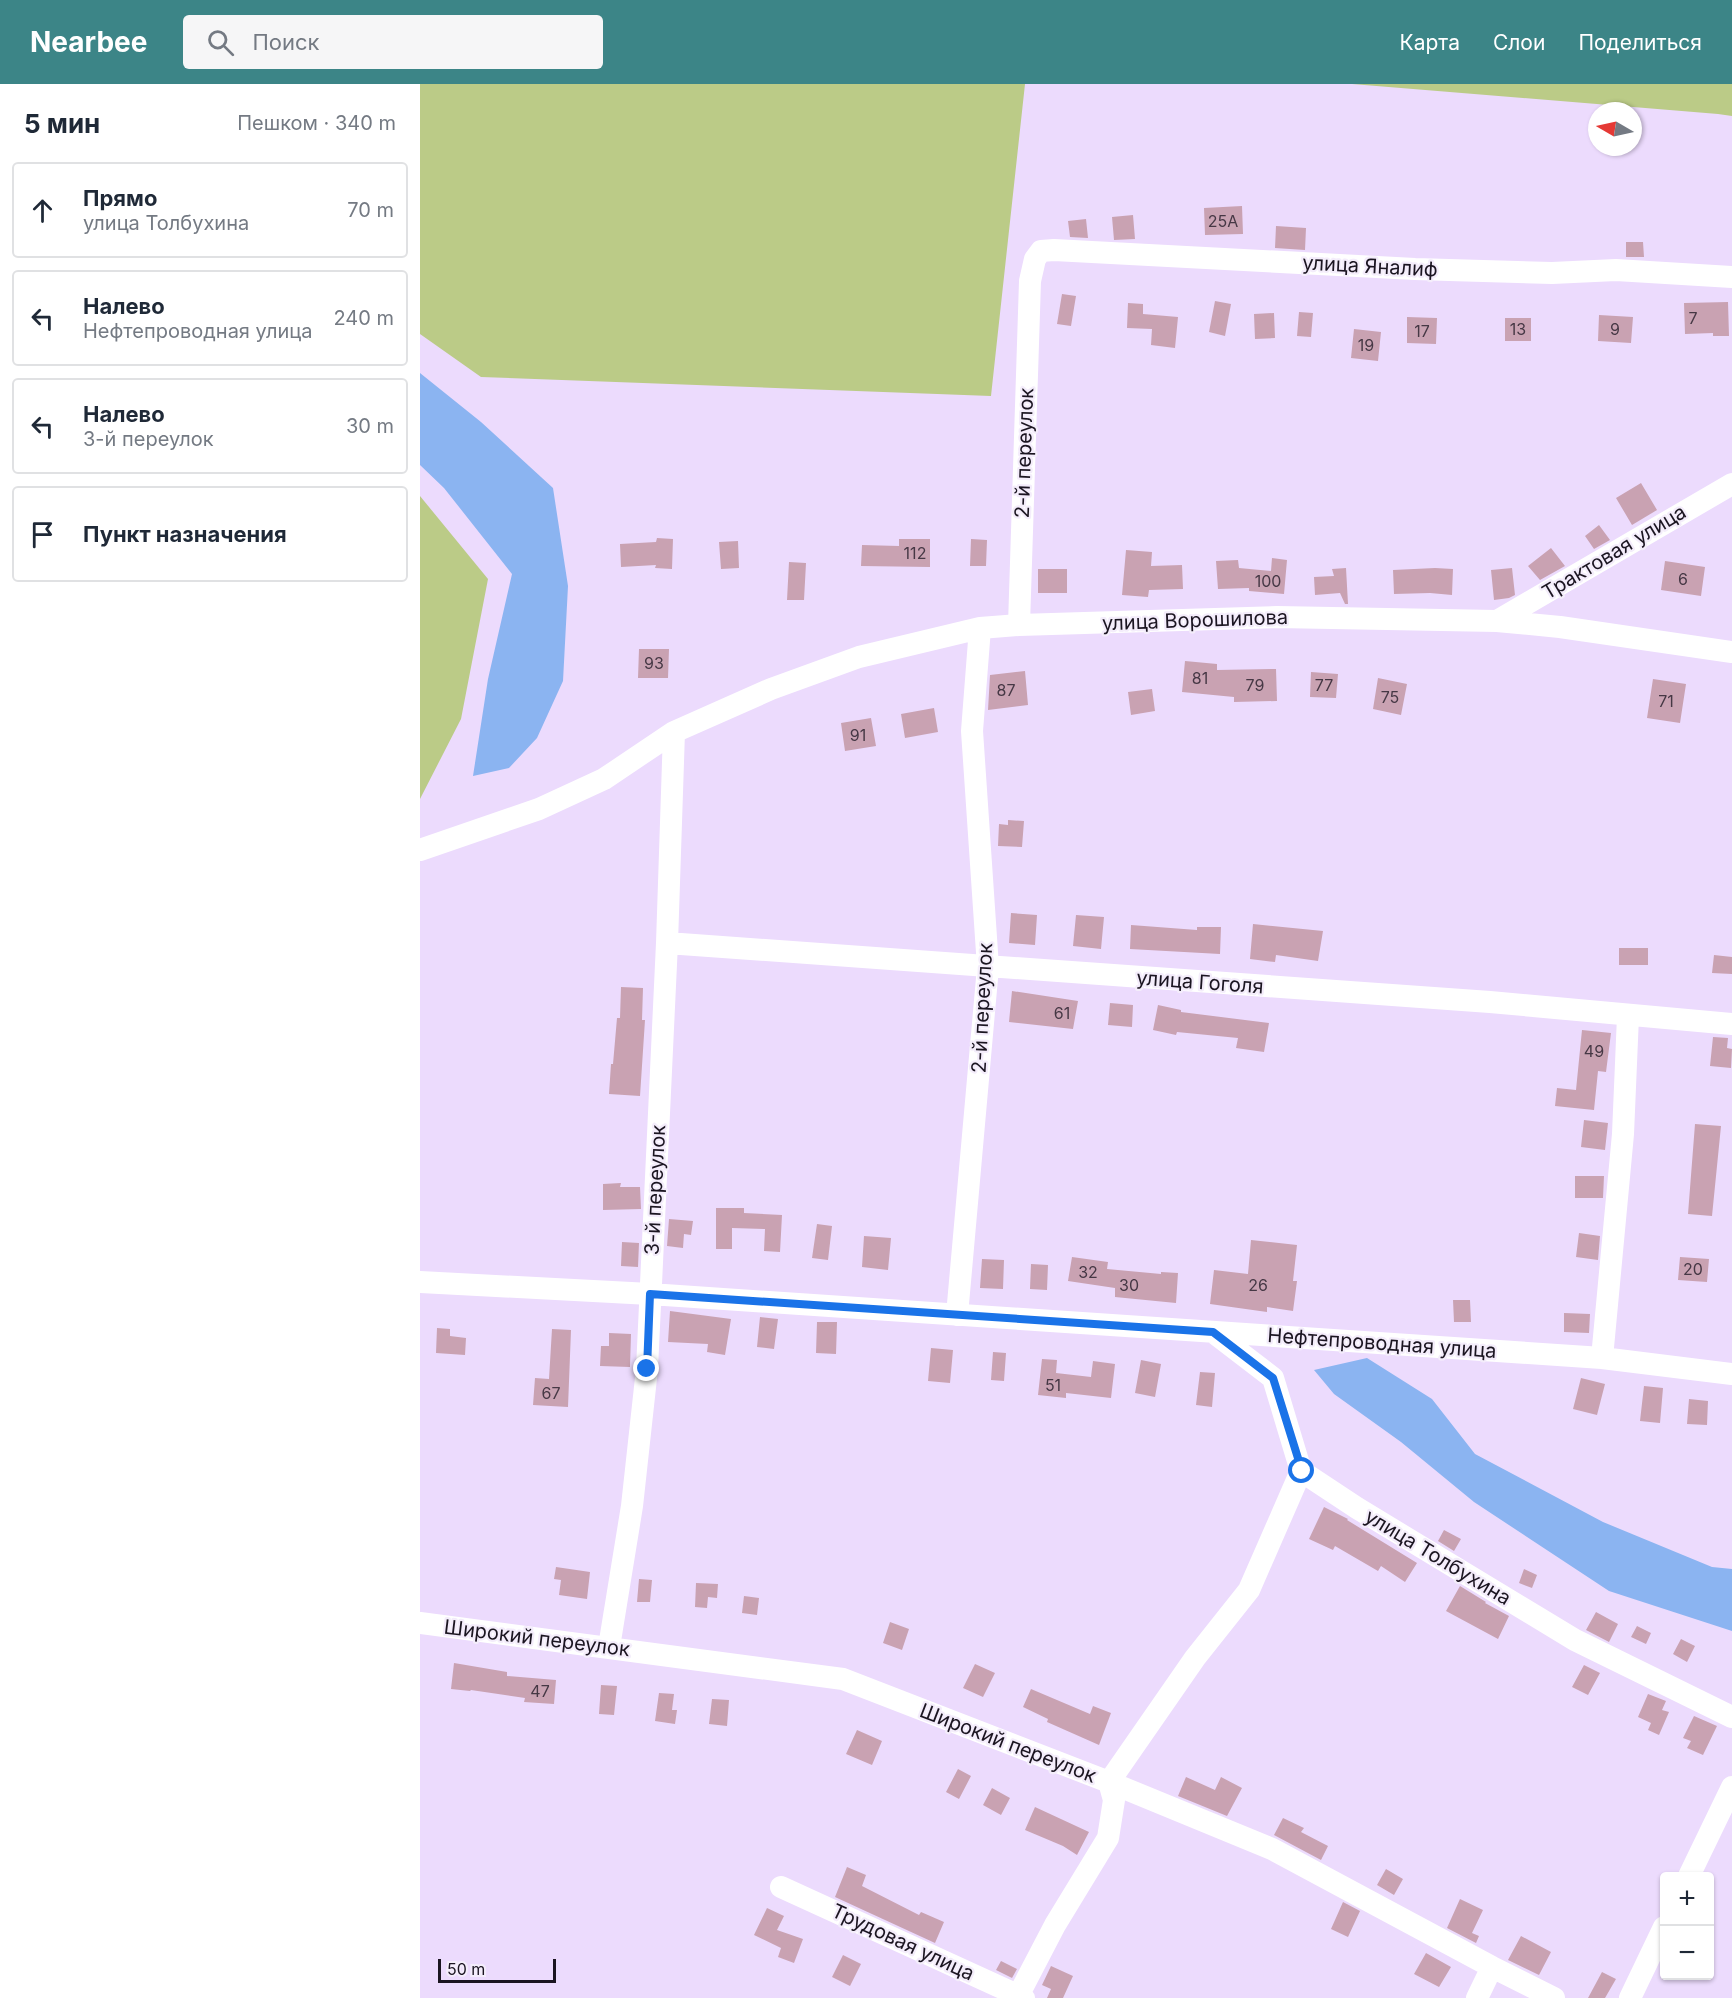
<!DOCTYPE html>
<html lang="ru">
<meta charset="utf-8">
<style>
body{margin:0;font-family:Inter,sans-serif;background:#f6f6f7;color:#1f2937}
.controls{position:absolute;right:18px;bottom:18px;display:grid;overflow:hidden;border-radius:6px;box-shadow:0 2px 4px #0004}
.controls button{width:54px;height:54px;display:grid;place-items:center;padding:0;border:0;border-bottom:2px solid #e0e1e3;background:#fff;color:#1f2937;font:30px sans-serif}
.compass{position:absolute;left:1168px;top:18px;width:54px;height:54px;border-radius:50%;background:#fff;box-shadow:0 2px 4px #0004;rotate:279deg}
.scale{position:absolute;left:18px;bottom:15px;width:118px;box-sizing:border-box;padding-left:6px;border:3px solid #1b1521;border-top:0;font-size:16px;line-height:21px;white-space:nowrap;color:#1b1521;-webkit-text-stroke:4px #f4edfb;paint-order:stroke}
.stop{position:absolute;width:18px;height:18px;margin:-14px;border:4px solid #1a73e8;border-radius:50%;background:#fff}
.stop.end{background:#1a73e8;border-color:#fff;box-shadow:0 2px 6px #0008}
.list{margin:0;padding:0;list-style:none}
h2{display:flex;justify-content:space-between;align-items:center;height:78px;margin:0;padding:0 24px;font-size:26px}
h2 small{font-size:20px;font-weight:400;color:#747a83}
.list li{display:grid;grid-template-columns:39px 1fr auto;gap:18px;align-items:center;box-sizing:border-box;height:96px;margin:0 12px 12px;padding:0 12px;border:2px solid #e0e1e3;border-radius:6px}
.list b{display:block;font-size:22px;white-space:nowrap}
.list p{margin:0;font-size:20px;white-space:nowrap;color:#747a83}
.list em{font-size:20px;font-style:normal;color:#747a83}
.icon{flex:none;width:33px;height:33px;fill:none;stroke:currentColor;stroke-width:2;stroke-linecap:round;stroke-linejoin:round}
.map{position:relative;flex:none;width:1312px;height:1914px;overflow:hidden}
header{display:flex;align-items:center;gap:36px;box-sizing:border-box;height:84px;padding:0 30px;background:#3c8587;color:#fff}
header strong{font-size:28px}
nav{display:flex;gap:33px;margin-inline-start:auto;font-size:21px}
.search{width:420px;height:54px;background:#f6f6f7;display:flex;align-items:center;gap:15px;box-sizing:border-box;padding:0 21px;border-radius:6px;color:#747a83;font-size:22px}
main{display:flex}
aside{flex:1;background:#fff}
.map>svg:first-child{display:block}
.green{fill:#bbcb87}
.water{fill:#8bb4f1}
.building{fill:#c9a2b2}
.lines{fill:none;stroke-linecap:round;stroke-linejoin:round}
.minor{stroke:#fff;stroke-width:22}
.route{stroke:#1a73e8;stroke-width:8}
.labels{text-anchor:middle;stroke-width:4.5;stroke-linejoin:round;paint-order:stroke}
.number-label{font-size:16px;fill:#463845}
.street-label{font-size:20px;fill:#1b1521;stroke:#f4edfb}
</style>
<header>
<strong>Nearbee</strong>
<div class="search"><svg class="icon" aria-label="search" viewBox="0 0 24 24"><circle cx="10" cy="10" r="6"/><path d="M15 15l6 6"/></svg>Поиск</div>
<nav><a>Карта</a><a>Слои</a><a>Поделиться</a></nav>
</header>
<main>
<aside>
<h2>5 мин<small>Пешком · 340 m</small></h2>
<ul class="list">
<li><svg class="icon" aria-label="ahead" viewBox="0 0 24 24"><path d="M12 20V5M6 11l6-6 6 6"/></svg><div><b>Прямо</b><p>улица Толбухина</p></div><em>70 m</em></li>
<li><svg class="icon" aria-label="left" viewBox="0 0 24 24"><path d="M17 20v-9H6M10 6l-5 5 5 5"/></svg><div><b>Налево</b><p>Нефтепроводная улица</p></div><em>240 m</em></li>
<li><svg class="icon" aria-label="left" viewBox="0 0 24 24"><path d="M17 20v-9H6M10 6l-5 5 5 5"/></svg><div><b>Налево</b><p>3-й переулок</p></div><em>30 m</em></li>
<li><svg class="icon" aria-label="arrive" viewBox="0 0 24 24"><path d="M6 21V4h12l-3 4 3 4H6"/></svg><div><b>Пункт назначения</b></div></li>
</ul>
</aside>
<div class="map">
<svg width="1312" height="1914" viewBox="0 0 1312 1914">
<rect width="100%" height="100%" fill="#ecdbfd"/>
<path class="green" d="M0 0H605L571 312 61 293 0 250Z
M932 0H1312V32L1298 30Z
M0 412 68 495 41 635 0 715Z"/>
<path class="water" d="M0 289 61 338 133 404 148 502 143 597 117 654 89 684 53 692 68 595 92 490 24 404 0 381Z
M947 1274 1012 1315 1055 1370 1183 1438 1292 1483 1312 1485V1547L1189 1507 1054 1418 981 1358 914 1310 894 1286Z"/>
<path class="building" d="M822 122 823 150 785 151 784 124Z
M713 131 715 155 694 156 692 133Z
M666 135 668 154 650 153 648 137Z
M856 142 886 144 885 166 855 164Z
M1206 158H1223L1224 173H1206Z
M642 210 656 212 651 242 637 240Z
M795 217 811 220 805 252 789 248Z
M1308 218 1309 252H1293V249L1265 250 1264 219Z
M708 219 723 220V230L758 233 755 264 731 261 732 245 707 244Z
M879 228 893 229 891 253 877 252Z
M854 229 855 254 835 255 834 230Z
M1179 231 1213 233 1211 259 1178 257Z
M987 233 1017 234 1016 260 987 259Z
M1085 234H1111V257H1085Z
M934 245 961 248 958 277 931 274Z
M1221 399 1237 426 1212 441 1196 414Z
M1179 441 1190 456 1174 465 1165 452Z
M237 454 253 455 252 485 235 484 236 481 201 483 200 460 236 458Z
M479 455H510V483L441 482 442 461 479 462Z
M551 455 567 456 566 482H550Z
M318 457 319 484 301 485 299 458Z
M1131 464 1145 482 1120 496 1108 482Z
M706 466 732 468 731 482 762 481 763 505 729 506 728 513 702 511Z
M852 474 867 476 864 510 829 507V504L798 505 796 477 818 476 819 484 851 487Z
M1245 477 1285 483 1281 512 1241 506Z
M369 478 386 479 384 516H367Z
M926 484 928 520H925L920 509 895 511 894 493 914 492 912 485Z
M1015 484 1033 485 1032 511 1010 509 974 510 973 486Z
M1092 484 1095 511 1089 514 1074 516 1071 486Z
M618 485H647V509H618Z
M219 565H249L248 594H218Z
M765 577 797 580V586L856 585 857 617 814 618V613L762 608Z
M605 587 608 621 568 626 570 591Z
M891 588 918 590 916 614 890 613Z
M958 594 987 600 981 631 953 625Z
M1233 595 1266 600 1260 639 1227 634Z
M732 605 735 627 711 631 708 608Z
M514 624 518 648 485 654 481 630Z
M451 634 456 662 425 667 421 639Z
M588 736 604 737 602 763 578 762 579 740 588 741Z
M591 829 617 831 615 861 589 859Z
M656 831 684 833 681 865 653 862Z
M833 840 903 847 898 877 856 871 855 878 830 875Z
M711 841 777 846V843H801L800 870 710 865Z
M1199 864H1228V881H1199Z
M1294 871 1312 873V890L1292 889Z
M201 903 223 904 222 936H225L220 1012 189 1010 191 980H193L197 934H200Z
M592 907 658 917 653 945 589 938Z
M690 919 713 921 712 943 688 941Z
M738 921 761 926V928L849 939 844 968 816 964 818 954 757 948 756 951 733 946Z
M1162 946 1191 949 1186 988 1178 987 1174 1026 1135 1022 1137 1004 1156 1006Z
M1293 953 1308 954 1307 964 1312 965 1311 984 1290 982Z
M1164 1036 1188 1039 1185 1066 1161 1063Z
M1275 1040 1301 1042 1292 1132 1268 1130Z
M1155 1092H1184L1183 1114H1155Z
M201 1099 200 1103H220L221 1125 183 1126V1100Z
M296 1124H324V1129L362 1131 360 1168 344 1167 345 1145 312 1144V1165H296Z
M249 1135 273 1137 271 1151 264 1150 263 1164 247 1162Z
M397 1140 412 1142 408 1176 392 1174Z
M1159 1149 1180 1152 1178 1176 1156 1173Z
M444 1152 471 1154 468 1186 442 1183Z
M831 1156 877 1161 873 1197H877L873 1227 847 1223V1228L790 1220 794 1186 828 1190Z
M202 1158 219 1159 218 1183 201 1182Z
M652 1173 688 1178 687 1185 741 1190V1188L758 1189 756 1219 695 1213V1204L648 1197Z
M1260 1173 1289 1175 1287 1198 1258 1196Z
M562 1175 584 1176 583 1205 560 1204Z
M611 1180 628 1181 627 1206 610 1205Z
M1033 1216H1050L1051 1238H1034Z
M250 1227 311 1235 305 1271 287 1268 288 1260 248 1258Z
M1144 1229 1170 1230 1169 1249 1144 1248Z
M340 1233 358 1235 354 1265 337 1263Z
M397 1238H417L416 1270 396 1269Z
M17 1244 30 1245V1252L46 1254 45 1271 16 1269Z
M132 1245 151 1246 148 1323 113 1321 115 1294 129 1295Z
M189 1249 211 1250 210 1283 180 1282 181 1262H189Z
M511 1264 533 1266 530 1299 508 1297Z
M573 1268 586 1269 584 1297 571 1296Z
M622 1275 637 1276 636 1289 671 1293 673 1277 695 1280 691 1314 646 1309V1314L618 1311Z
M721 1276 741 1280 735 1313 715 1309Z
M780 1288 795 1289 792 1323 776 1321Z
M1161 1294 1185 1300 1177 1331 1153 1325Z
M1224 1302 1243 1304 1240 1339 1220 1337Z
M1269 1315 1288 1317 1287 1341 1267 1340Z
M904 1423 928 1435 927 1436 997 1479 985 1498 961 1482 958 1487 915 1462 913 1466 889 1455Z
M1024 1446 1041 1455 1034 1467 1018 1457Z
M136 1483 170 1488 167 1515 139 1511 141 1496 134 1495Z
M1104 1485 1117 1491 1112 1504 1099 1499Z
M219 1495 232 1496 230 1518H217Z
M276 1499 298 1500 297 1514 288 1513 287 1524 275 1523Z
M1040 1502 1066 1518 1065 1519 1089 1532 1078 1555 1026 1527Z
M324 1512 339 1514 337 1531 322 1529Z
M1176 1528 1198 1540 1189 1558 1166 1546Z
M470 1538 489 1545 482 1566 463 1559Z
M1217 1542 1231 1549 1226 1560 1211 1553Z
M1261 1555 1275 1562 1267 1578 1253 1570Z
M34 1579 87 1588V1592L136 1596 134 1620 104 1618 105 1614 51 1606 50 1607 31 1605Z
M555 1580 575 1589 563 1613 543 1604Z
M1164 1581 1180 1589 1168 1611 1152 1603Z
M181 1601 197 1602 194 1631 179 1630Z
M611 1605 670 1630 673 1622 691 1629 679 1661 627 1638 628 1635 603 1623Z
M239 1609 254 1610 252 1626H257L255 1640 235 1637Z
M1228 1610 1246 1617 1242 1626 1249 1628 1239 1651 1228 1646 1231 1639 1218 1633Z
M292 1615 309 1616 307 1642 289 1640Z
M1274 1632 1297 1642 1283 1671 1267 1664 1271 1657 1263 1654Z
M437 1646 462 1657 452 1681 426 1670Z
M538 1685 551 1692 539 1715 526 1708Z
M766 1693 795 1706 801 1693 822 1704 807 1732 758 1712Z
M572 1704 590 1714 581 1731 563 1721Z
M615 1723 669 1748 657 1771 643 1762 605 1746Z
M863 1734 884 1744 881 1748 908 1762 901 1776 854 1751Z
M427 1783 446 1791 442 1802 499 1831 501 1828 524 1838 515 1859 415 1813Z
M966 1785 983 1795 974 1811 957 1801Z
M1040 1815 1063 1826 1052 1849 1059 1852 1056 1859 1027 1844Z
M923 1818 940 1827 928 1853 911 1845Z
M347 1824 364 1832 357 1846 383 1855 374 1879 358 1873 361 1864 334 1851Z
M1101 1852 1131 1868 1119 1891 1088 1876Z
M1006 1869 1031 1883 1019 1903 994 1890Z
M423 1871 441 1880 430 1902 412 1893Z
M581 1877 597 1885 592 1894 576 1886Z
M631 1882 653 1892 643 1914H627L631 1905 622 1901Z
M1182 1888 1196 1895 1185 1914H1168Z"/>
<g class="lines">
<path class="minor" d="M1077 537 1312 400
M599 541 610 197 615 175 621 167 634 166 995 185 1132 189 1196 186 1312 193
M0 766 119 725 184 695 254 648 351 605 439 573 560 544 599 541 857 533 1077 537 1140 543 1312 568
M247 859 1070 918 1312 940
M0 1198 230 1210 1182 1274 1312 1290
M537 1231 568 883 552 647 560 544
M793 1248 853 1294 881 1387 937 1424 1155 1556 1312 1633
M1182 1274 1203 1050 1208 932
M0 1539 423 1595 689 1698 852 1765 1072 1883 1134 1914
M189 1563 212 1422 227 1285 247 859 254 648
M1269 1792 1312 1703
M361 1803 604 1914
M597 1914 635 1841 688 1754 694 1716 689 1698 775 1574 829 1506 881 1387
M1057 1914 1072 1883
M1210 1914 1244 1843"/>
</g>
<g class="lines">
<path class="route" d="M227 1285 230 1210 793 1248 853 1294 882 1387"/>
</g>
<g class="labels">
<g class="number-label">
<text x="803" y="143">25А</text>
<text x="1273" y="240">7</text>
<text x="1098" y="251">13</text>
<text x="1195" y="251">9</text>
<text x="1002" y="253">17</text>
<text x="946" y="267">19</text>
<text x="495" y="475">112</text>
<text x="1263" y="501">6</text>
<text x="848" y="503">100</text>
<text x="234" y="585">93</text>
<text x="780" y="600">81</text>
<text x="835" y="607">79</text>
<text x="904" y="607">77</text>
<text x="586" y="612">87</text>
<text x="970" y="619">75</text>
<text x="1246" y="623">71</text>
<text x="438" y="657">91</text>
<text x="642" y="935">61</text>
<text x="1174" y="973">49</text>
<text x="1273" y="1191">20</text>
<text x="668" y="1194">32</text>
<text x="709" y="1207">30</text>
<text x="838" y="1207">26</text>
<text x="633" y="1307">51</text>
<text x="131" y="1315">67</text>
<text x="120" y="1613">47</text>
</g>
<g class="street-label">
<text transform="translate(950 182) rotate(3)" y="7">улица Яналиф</text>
<text transform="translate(604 369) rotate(-88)" y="7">2-й переулок</text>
<text transform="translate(1194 468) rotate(-31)" y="7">Трактовая улица</text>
<text transform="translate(775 536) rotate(-2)" y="7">улица Ворошилова</text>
<text transform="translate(780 898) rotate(4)" y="7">улица Гоголя</text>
<text transform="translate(562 924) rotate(-87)" y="7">2-й переулок</text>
<text transform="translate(235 1106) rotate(-87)" y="7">3-й переулок</text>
<text transform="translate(962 1259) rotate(4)" y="7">Нефтепроводная улица</text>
<text transform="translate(1018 1473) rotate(31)" y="7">улица Толбухина</text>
<text transform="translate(117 1554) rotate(7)" y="7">Широкий переулок</text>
<text transform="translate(588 1659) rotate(21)" y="7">Широкий переулок</text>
<text transform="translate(483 1858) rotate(25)" y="7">Трудовая улица</text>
</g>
</g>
</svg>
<div class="controls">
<button>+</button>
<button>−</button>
</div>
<svg class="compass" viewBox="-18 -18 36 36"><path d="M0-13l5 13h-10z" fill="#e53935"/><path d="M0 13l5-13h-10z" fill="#747a83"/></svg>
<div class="scale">50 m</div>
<div class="stop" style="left:882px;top:1387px"></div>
<div class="stop end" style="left:227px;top:1285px"></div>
</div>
</main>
